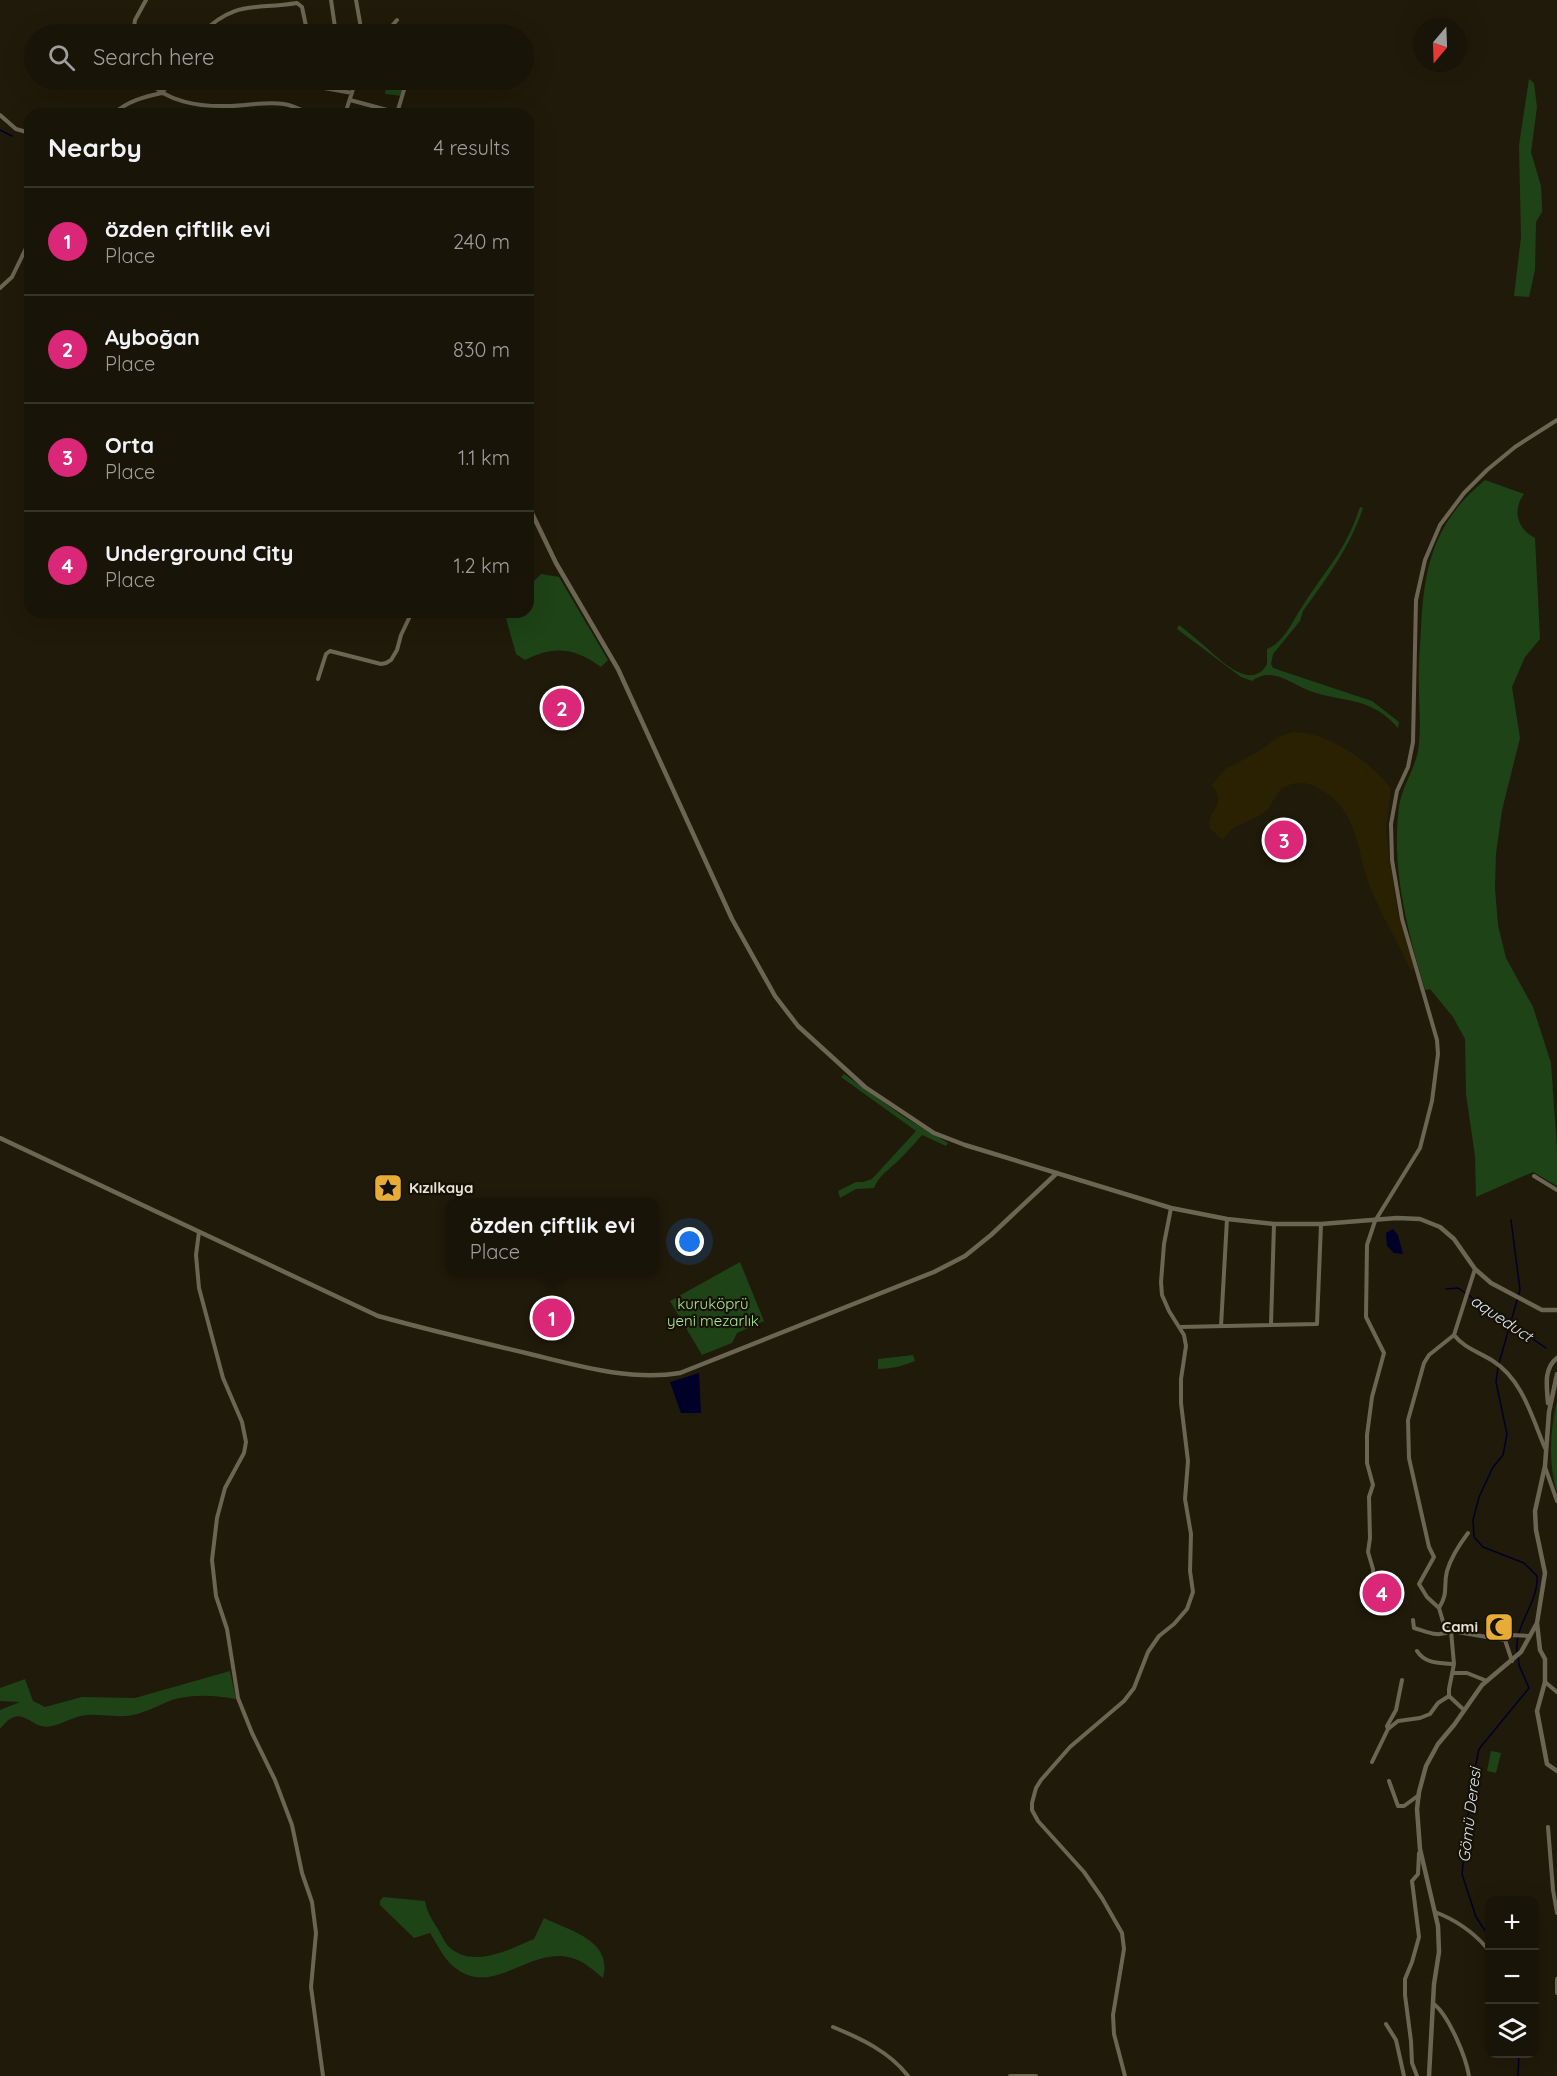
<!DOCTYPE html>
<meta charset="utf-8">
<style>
body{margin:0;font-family:Quicksand,sans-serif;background:#252116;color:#f1f3f6}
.controls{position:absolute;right:18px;bottom:18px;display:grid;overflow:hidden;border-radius:12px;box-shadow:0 6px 24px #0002}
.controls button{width:54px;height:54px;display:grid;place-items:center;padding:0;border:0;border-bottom:2px solid #363329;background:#181408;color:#f1f3f6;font:30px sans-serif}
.compass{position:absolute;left:1413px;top:18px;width:54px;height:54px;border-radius:50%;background:#181408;box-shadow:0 6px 24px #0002;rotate:199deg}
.you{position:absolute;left:690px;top:1242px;width:21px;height:21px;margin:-15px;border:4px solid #fff;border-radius:50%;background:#1a73e8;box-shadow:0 0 0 9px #1a73e833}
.badge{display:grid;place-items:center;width:39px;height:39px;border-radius:50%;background:#db2777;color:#fff;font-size:20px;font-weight:700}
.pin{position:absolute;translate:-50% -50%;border:3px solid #fff;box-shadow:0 2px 6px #0006}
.popup{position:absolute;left:446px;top:1198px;width:213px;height:78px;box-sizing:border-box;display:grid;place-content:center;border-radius:12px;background:#181408;filter:drop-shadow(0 2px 4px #0005);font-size:20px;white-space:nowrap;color:#9f9e9c}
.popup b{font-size:22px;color:#f1f3f6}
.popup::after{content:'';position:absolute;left:50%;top:100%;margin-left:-12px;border:12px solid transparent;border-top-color:#181408}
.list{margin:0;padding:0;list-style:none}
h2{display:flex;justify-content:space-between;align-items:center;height:78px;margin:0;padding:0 24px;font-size:26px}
h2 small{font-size:20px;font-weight:400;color:#9f9e9c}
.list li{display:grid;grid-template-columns:39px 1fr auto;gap:18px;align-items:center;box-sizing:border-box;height:108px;padding:0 24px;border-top:2px solid #363329}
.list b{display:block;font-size:22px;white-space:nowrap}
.list p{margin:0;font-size:20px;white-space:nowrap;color:#9f9e9c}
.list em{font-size:20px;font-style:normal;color:#9f9e9c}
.icon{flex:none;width:33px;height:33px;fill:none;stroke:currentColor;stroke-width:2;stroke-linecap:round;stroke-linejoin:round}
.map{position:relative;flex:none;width:1557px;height:2076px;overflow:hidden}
.search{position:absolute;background:#181408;box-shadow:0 6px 24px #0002;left:24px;top:24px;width:510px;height:66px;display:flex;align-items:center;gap:15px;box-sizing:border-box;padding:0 21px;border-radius:33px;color:#9f9e9c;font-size:22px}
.panel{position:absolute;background:#181408;box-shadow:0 6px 24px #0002;left:24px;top:108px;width:510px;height:510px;border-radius:18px}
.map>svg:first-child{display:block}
.green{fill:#1e4317}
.sand{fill:#292101}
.water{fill:#000028}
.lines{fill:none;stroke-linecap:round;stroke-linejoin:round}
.stream{stroke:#000028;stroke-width:1.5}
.minor{stroke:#6c6553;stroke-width:4}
.tertiary{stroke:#6c6553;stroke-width:4.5}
.labels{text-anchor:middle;stroke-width:4.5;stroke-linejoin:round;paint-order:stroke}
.poi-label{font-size:15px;font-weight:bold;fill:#e7e3d9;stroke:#171103;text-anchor:start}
.park-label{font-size:15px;fill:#a5ea98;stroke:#171103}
.water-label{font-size:16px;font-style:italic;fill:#d9e5f5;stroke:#171103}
</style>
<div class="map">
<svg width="1557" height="2076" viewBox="0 0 1557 2076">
<rect width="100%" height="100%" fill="#201a0a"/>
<path class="green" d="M1529 79 1534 83 1537 107 1531 152 1541 186 1542 206V212L1536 222 1535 270 1529 297 1514 296 1521 237 1519 145Z
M387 80H405L402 96 385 94Z
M1485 480 1524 494C1512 510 1517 529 1535 538L1540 639 1525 657 1512 687 1520 738 1502 810 1496 854 1495 888 1498 925 1506 958 1533 1007 1551 1063 1557 1149V1186L1533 1172 1476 1197 1475 1156 1466 1094 1465 1039 1453 1017 1430 989 1425 990 1424 986C1407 929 1391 867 1399 807 1402 784 1418 766 1419 743 1421 724 1419 706 1419 688 1418 668 1420 649 1421 629 1424 566 1434 522 1485 480Z
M1360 507 1363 508C1350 547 1327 578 1303 611L1300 621 1273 654 1271 664 1273 668 1372 701 1399 722 1398 728C1371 697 1348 703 1313 692 1292 685 1272 665 1252 681L1241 677 1177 629 1179 625C1187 631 1194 637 1201 643 1217 656 1250 694 1267 664V649C1285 642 1292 621 1302 607 1325 570 1346 551 1360 507Z
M541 574 559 577 608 660 601 667C575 648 555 645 525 660L516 654 506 618 510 612H528V587Z
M844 1074 904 1117 948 1143 946 1146 922 1135C915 1143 907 1152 899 1160 890 1169 879 1175 874 1188L856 1189 840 1198 838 1191 856 1182H863L872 1179 916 1131 841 1077Z
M740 1262 764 1321 737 1333 732 1343 702 1355 670 1301Z
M913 1355 915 1361C903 1366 891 1369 878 1369V1359Z
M1557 1401V1493C1548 1463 1550 1431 1557 1401Z
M230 1671 236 1699C215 1695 192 1694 172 1700 159 1705 147 1712 133 1715 118 1718 103 1714 87 1715 74 1716 65 1723 52 1726 30 1732 23 1699 0 1729V1710L20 1702 0 1701V1688L25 1679 33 1701 45 1707 82 1697 135 1698Z
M1491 1751 1501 1753 1496 1773 1487 1771Z
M383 1897 425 1901C427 1913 433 1921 439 1931 442 1936 445 1943 449 1947 473 1969 510 1949 534 1939L544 1918C570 1931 613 1940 603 1978 593 1970 584 1961 572 1958 530 1945 493 1999 454 1967 444 1959 437 1944 430 1933L414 1938 380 1905V1901Z"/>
<path class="sand" d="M1292 732C1328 731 1370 762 1391 788L1386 829 1389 857 1398 913 1414 968 1411 971C1399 943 1382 918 1371 889 1355 849 1360 811 1318 788 1307 782 1294 781 1283 788 1276 792 1273 803 1267 810 1254 822 1231 824 1223 840L1210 829C1205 810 1229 807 1212 785L1225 769 1254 754 1279 737Z"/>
<path class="water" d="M1393 1229 1398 1235 1403 1254 1394 1253 1387 1246 1386 1233Z
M699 1373 701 1413H681L670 1382Z"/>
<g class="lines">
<path class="stream" d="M0 130 12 136
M1446 1289 1458 1288 1546 1348
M1499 1363 1520 1290 1511 1220
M1498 1367 1496 1382 1507 1434 1503 1455 1493 1467 1479 1497 1473 1520 1474 1537 1483 1547 1524 1563 1537 1576C1539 1603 1514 1624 1517 1652
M1490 1938 1476 1917 1462 1874 1471 1788 1479 1749 1529 1688 1519 1665 1518 1656
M1518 2076 1519 2054"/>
<path class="minor" d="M331 0 336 34
M356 0 362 34
M133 34 135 20 146 0
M201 34C235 0 253 10 297 3L302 7 306 26 310 34
M385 34 397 20
M147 80C166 102 200 107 228 106 247 106 265 101 284 104 292 105 302 110 310 114
M280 80 352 93
M328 80 332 89
M350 100 402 114
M229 107 245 114
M397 113 407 80
M113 114C128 101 143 97 162 93L171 80
M345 114 356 80
M0 115 16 129 30 133
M0 288 12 277 30 240
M318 679 326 654 330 651 381 664 386 663 391 660 397 650 401 635 412 612
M1534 1176 1557 1190
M199 1232 196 1255 199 1288 223 1378 242 1422 246 1442 244 1453 225 1488 217 1518 212 1560 216 1596 227 1629 238 1698 252 1733 275 1780 292 1825 302 1873 312 1902 316 1933 311 1987 323 2076
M1475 1269 1454 1335C1464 1348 1479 1352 1493 1361 1523 1380 1532 1418 1545 1448
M1271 1324 1274 1224
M1221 1326 1227 1219
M1180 1327 1317 1324 1321 1224
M1454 1335 1429 1355 1424 1363 1408 1420 1409 1458 1429 1547 1434 1557 1419 1584 1427 1597 1439 1608 1444 1625 1451 1631 1505 1640 1511 1635 1529 1636
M1545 1467 1557 1501
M1374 1587 1373 1569 1368 1552 1370 1538 1369 1497 1373 1485 1367 1463V1435L1372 1397 1384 1353 1366 1317 1367 1245 1375 1221 1420 1148 1432 1101 1438 1054 1437 1040 1402 919 1392 860 1391 824 1397 791 1408 767 1413 742 1416 600 1425 560 1440 525 1464 493 1487 470 1515 447 1557 420
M1439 1608C1449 1592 1443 1586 1447 1571 1451 1557 1459 1545 1468 1533
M1413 1620 1414 1628C1428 1632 1438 1638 1451 1631L1454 1664 1449 1689V1696L1464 1710
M1505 1640 1512 1661
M1417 1651C1425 1664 1440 1663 1454 1664
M1453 1673H1467L1487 1681
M1402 1680 1396 1710 1387 1726 1388 1729 1398 1721 1420 1718 1430 1714 1438 1703 1449 1696
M1545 1682 1557 1692
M1372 1762 1388 1729
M1389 1781 1398 1806H1404L1419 1795
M1548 1827 1553 1890 1557 1913
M1435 1912C1456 1920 1472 1931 1486 1947
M1557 1979V1993
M1434 2004C1449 2016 1466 2057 1469 2076
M1386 2024 1396 2040 1404 2076
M833 2027C860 2038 890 2052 908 2076
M1010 2076H1036
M1125 2076 1114 2034 1113 2015 1124 1949 1122 1933 1102 1898 1084 1872 1038 1821 1032 1810V1803L1036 1788 1041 1780 1070 1747 1124 1701 1134 1688 1148 1652 1159 1636 1174 1624 1187 1609 1193 1592 1190 1571 1191 1534 1185 1499 1188 1461 1181 1403V1379L1186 1346 1184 1335 1169 1311 1162 1295 1161 1282 1164 1244 1171 1208
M1417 2076 1412 2063 1411 2041 1405 1995V1979L1412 1962 1419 1937 1412 1881 1418 1874 1419 1853"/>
<path class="tertiary" d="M528 505 556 563 618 669 732 919 775 996 798 1026 865 1087 934 1133 965 1145 1171 1208 1227 1219 1274 1224H1321L1397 1218 1420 1219 1440 1227 1454 1239 1475 1269 1491 1283 1542 1310H1557
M0 1138 378 1316C429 1330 479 1342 530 1354 579 1366 630 1381 680 1373L934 1272 965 1256 991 1235 1057 1173
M1548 1403C1547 1387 1543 1369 1557 1358
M1537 1623 1540 1650 1545 1659V1682L1537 1711 1547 1764 1557 1771
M1429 2076 1434 1984 1439 1952 1438 1926 1420 1849 1417 1809 1419 1792 1426 1766 1438 1744 1454 1725 1482 1685 1521 1652 1537 1623 1545 1573 1536 1530 1535 1511 1545 1466 1549 1412 1557 1374"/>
</g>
<defs>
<g id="sight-square" transform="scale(1.5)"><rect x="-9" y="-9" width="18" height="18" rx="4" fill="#e6ac36" stroke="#171103"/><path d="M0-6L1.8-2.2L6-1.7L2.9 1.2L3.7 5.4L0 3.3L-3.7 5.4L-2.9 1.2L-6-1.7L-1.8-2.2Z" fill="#111"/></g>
<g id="mosque-square" transform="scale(1.5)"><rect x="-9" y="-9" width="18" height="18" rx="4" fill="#e6ac36" stroke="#171103"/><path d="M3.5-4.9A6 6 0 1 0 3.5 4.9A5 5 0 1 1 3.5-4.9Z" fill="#111"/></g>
</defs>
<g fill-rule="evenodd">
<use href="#sight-square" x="388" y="1188"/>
<use href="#mosque-square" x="1499" y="1627"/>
</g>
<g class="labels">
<g class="poi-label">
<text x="409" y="1193">Kızılkaya</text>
<text x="1478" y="1632" text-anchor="end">Cami</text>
</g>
<g class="park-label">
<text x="713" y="1309">kuruköprü<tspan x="713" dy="17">yeni mezarlık</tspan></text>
</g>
<g class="water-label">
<text transform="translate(1502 1318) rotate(34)" y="6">aqueduct</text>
<text transform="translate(1469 1815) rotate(-83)" y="6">Gömü Deresi</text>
</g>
</g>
</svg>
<div class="controls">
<button>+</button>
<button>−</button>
<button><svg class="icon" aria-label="layers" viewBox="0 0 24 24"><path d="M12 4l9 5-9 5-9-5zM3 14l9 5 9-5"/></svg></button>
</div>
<svg class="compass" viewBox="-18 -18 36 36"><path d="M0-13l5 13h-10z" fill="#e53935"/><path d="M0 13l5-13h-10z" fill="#9f9e9c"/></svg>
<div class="you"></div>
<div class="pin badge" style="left:552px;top:1318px">1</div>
<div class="popup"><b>özden çiftlik evi</b>Place</div>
<div class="pin badge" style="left:562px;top:708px">2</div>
<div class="pin badge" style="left:1284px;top:840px">3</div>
<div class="pin badge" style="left:1382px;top:1593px">4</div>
<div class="search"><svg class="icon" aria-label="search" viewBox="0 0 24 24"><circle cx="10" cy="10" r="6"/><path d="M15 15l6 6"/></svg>Search here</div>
<section class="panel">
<h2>Nearby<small>4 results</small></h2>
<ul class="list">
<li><span class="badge">1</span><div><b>özden çiftlik evi</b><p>Place</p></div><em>240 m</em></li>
<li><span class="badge">2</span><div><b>Ayboğan</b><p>Place</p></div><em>830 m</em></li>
<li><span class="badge">3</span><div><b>Orta</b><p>Place</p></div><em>1.1 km</em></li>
<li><span class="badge">4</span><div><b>Underground City</b><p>Place</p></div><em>1.2 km</em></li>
</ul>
</section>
</div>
